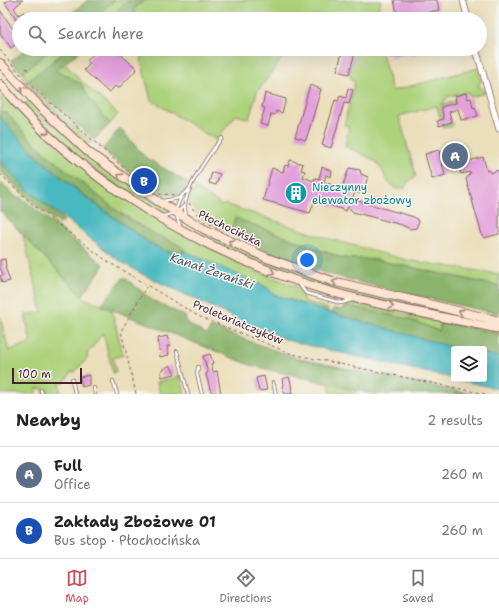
<!DOCTYPE html>
<meta charset="utf-8">
<style>
body{margin:0;font-family:"Shantell Sans",sans-serif;background:#f6f6f6;color:#222}
.controls{position:absolute;right:12px;bottom:12px;display:grid;overflow:hidden;border-radius:4px;box-shadow:0 4px 16px #0002}
.controls button{width:36px;height:36px;display:grid;place-items:center;padding:0;border:0;border-bottom:1px solid #e0e0e0;background:#fff;color:#222;font:20px sans-serif}
.scale{position:absolute;left:12px;bottom:10px;width:70px;box-sizing:border-box;padding-left:4px;border:2px solid #4a1f2b;border-top:0;font-size:11px;line-height:14px;white-space:nowrap;color:#4a1f2b;-webkit-text-stroke:3px #f6f6f2;paint-order:stroke}
.you{position:absolute;left:307px;top:260px;width:14px;height:14px;margin:-10px;border:3px solid #fff;border-radius:50%;background:#1a73e8;box-shadow:0 0 0 6px #1a73e833}
.badge{display:grid;place-items:center;width:26px;height:26px;border-radius:50%;background:#d1495b;color:#fff;font-size:13px;font-weight:700}
.pin{position:absolute;translate:-50% -50%;border:2px solid #fff;box-shadow:0 1px 4px #0006}
.list{margin:0;padding:0;list-style:none}
h2{display:flex;justify-content:space-between;align-items:center;height:52px;margin:0;padding:0 16px;font-size:17px}
h2 small{font-size:13px;font-weight:400;color:#767676}
.list li{display:grid;grid-template-columns:26px 1fr auto;gap:12px;align-items:center;box-sizing:border-box;height:56px;padding:0 16px;border-top:1px solid #e0e0e0}
.list b{display:block;font-size:15px;white-space:nowrap}
.list p{margin:0;font-size:13px;white-space:nowrap;color:#767676}
.list em{font-size:13px;font-style:normal;color:#767676}
.icon{flex:none;width:22px;height:22px;fill:none;stroke:currentColor;stroke-width:2;stroke-linecap:round;stroke-linejoin:round}
.map{position:relative;flex:none;width:499px;height:394px;overflow:hidden}
.search{position:absolute;background:#fff;box-shadow:0 4px 16px #0002;left:12px;right:12px;top:12px;height:44px;display:flex;align-items:center;gap:10px;box-sizing:border-box;padding:0 14px;border-radius:22px;color:#767676;font-size:15px}
.sheet{height:164px;background:#fff}
nav{display:flex;justify-content:space-around;align-items:center;box-sizing:border-box;height:56px;border-top:1px solid #e0e0e0;background:#fff;font-size:11px;color:#767676}
nav a{display:grid;justify-items:center;gap:2px}
nav .on{color:#d1495b}
.map>svg:first-child{display:block}
.green{fill:#add27c;stroke:#7c7854}
.forest{fill:#8ab46c;stroke:#6a6a4c}
.water{fill:#4ab9c0;stroke:#4a6c76}
.building{fill:#e3a1db}
.lines{fill:none;stroke-linecap:round;stroke-linejoin:round}
.service-casing{stroke:#82625d;stroke-width:4}
.minor-casing{stroke:#82625d;stroke-width:7}
.secondary-casing{stroke:#82625d;stroke-width:10}
.path{stroke:#82625d;stroke-width:1;stroke-dasharray:3 3;stroke-linecap:butt}
.service{stroke:#fff;stroke-width:2.5}
.minor{stroke:#fff;stroke-width:5.5}
.secondary{stroke:#fde4d1;stroke-width:8}
.oneway{stroke:#a4827e}
.labels{text-anchor:middle;stroke-width:3;stroke-linejoin:round;paint-order:stroke}
.culture-label{font-size:11px;fill:#0d838f;stroke:#f6f6f2;text-anchor:start}
.street-label{font-size:11px;fill:#4a1f2b;stroke:#f6f6f2}
.water-label{font-size:12px;font-style:italic;fill:#4a555f;stroke:#f6f6f2}
</style>
<div class="map">
<svg width="499" height="394" viewBox="0 0 499 394">
<rect width="100%" height="100%" fill="#f6f6f2"/>
<filter id="ink" filterUnits="userSpaceOnUse"><feTurbulence type="fractalNoise" baseFrequency=".025" numOctaves="2"/><feDisplacementMap in="SourceGraphic" scale="8" xChannelSelector="R" yChannelSelector="G"/><feConvolveMatrix kernelMatrix="1 2 1 2 8 2 1 2 1" color-interpolation-filters="sRGB"/></filter>
<filter id="wash" filterUnits="userSpaceOnUse"><feTurbulence type="fractalNoise" baseFrequency=".012" numOctaves="4" result="noise"/><feDisplacementMap in="SourceGraphic" scale="16" xChannelSelector="R" yChannelSelector="G"/><feGaussianBlur stdDeviation="0.9" result="paint"/><feColorMatrix in="noise" values="0 0 0 0 0 0 0 0 0 0 0 0 0 0 0 0 0 1.4 0 .05"/><feComposite in="paint" operator="in"/></filter>
<g filter="url(#wash)">
<rect width="100%" height="100%" fill="#ebdeba"/>
<path class="green" d="M115 0H130L106 19H91Z
M145 0H381L376 19H332L315 14 311 19H137L134 9Z
M52 49H68L28 81 22 73Z
M144 49H289L257 92 249 119 236 115 216 140 151 100 141 61Z
M356 49H381L392 91 478 68 481 81 479 84V87L483 89 485 93 470 97 468 92 447 97 444 103 441 104V105L462 99 463 101 441 107 445 124 452 122V126L443 128 437 106 399 116 416 176 408 182 404 189 400 187 398 190C385 181 388 180 381 168 374 157 356 152 345 146L349 126 344 125 355 81 351 80V75L349 74Z
M64 63 82 82 118 114 110 124 91 101 81 84 54 71Z
M24 80 28 84 92 143H86L65 125 27 86 23 81Z
M5 94 56 145 205 246 243 266 298 287 304 301 328 309 327 312 273 294 268 288 187 252 179 245 152 233 117 211 50 157 27 136 7 113 0 112V108L3 107 0 98Z
M31 101 46 118 171 213H163L96 171 72 151 23 104Z
M195 188 223 206 225 204 326 238 406 260 499 274V286L376 260 342 258 235 218 230 233 201 218 189 201Z
M206 232 264 260 425 308 424 310C365 300 306 283 251 260 235 253 220 243 204 235Z
M23 235 84 298 112 310 123 355 113 358 116 372 113 373 103 333 87 354 88 357 74 373 72 371 65 382 59 383 61 394H44L42 388 36 389V394H0V316L9 351 31 342 25 315 42 312Z
M350 303 499 332V334L441 323 439 331 409 319 341 310Z
M181 376 185 394H160L157 382Z
M329 383 355 390 356 394H331Z"/>
<path class="forest" d="M88 0H115L91 19H64Z
M130 0H145L134 9 137 19H106Z
M26 49H52L22 73 11 61Z
M68 49H82L55 71 67 75 81 84 91 101 110 124 94 140 28 81Z
M0 112 7 113 27 136 50 157 117 211 152 233 179 245 187 252H167L151 244C98 205 43 169 0 117Z
M120 128 145 157 188 183 186 190 181 194H161L134 176 103 149Z
M0 161 29 191 64 220 60 224 38 207 0 171Z
M0 182 16 197 22 198 104 265 82 296 0 211Z
M235 218 342 258 376 260 499 286V314C434 299 369 287 306 267 279 258 255 246 230 233Z
M124 277 152 300 185 316 187 323 207 335 211 327 296 358 471 394H372L250 365 101 305Z
M349 306 409 319 439 331 441 323 499 334V357L484 354V349H459L441 345 332 313 334 308 341 310Z"/>
<path class="water" d="M0 117C43 169 97 206 151 244L167 252H187L268 288 273 294 318 309 459 349H454V379H484V354L499 357V389L290 341 235 318 140 273 117 259 29 191 0 161Z"/>
<g id="blocks">
<path class="building" d="M9 0H23L14 8 19 15 24 12 29 19H14L16 18 5 3Z
M394 0H437L439 10 398 19Z
M0 10 19 38V42L11 48 0 33Z
M97 49H115L137 69 118 89 115 86 109 93 84 70 90 64 87 61Z
M343 49H356L349 74 337 71Z
M389 49H416L417 54 412 56 411 53 391 58Z
M310 85 321 89 306 140 295 137Z
M348 88 353 90 349 104 344 103 331 148 322 145 335 100 338 101 340 96 346 98Z
M265 93 286 99 282 113 276 111 275 115 271 114 268 126 260 124 265 108 262 107Z
M466 93 468 99 471 98 473 108 475 107 478 116 461 120 458 109 449 112 452 122 439 126 437 121 444 119 441 107 456 103 455 96Z
M439 150 445 175 432 179 425 154Z
M483 157 487 171 490 170V173L499 170V234L484 238 483 235H482L466 179 471 172 461 174 458 164Z
M290 160 303 164 301 170 305 171 303 177 314 181 315 178 319 179 322 167 332 171 331 177 326 175 324 182 342 188 349 168 360 170 361 174 368 177 362 194 356 192 351 199 414 217 419 221 416 228 410 229 402 225 353 212 348 207 346 211 315 200 310 213 263 200 272 168 283 172 285 165 288 166Z
M212 172 220 174 216 185 209 183Z
M5 259 6 266 5 267 10 281 2 283 0 276 3 275 0 268V260Z
M167 336 170 346H167L169 355 160 357 158 338Z
M210 354 213 363 211 364 213 372 217 371 221 394 211 392 206 374 208 372 203 356Z
M170 365 175 374 162 377 161 371Z
M89 375V385L82 387 80 377Z
M264 376 267 390 259 391 256 378Z
M289 377 291 383 292 394H285L282 386 283 385 282 379Z"/>
</g>
</g>
<g filter="url(#ink)">
<use href="#blocks" fill-opacity="0" stroke="#82625d" stroke-width="1"/>
<g class="lines">
<g class="service-casing">
<path id="service" d="M163 201 179 198 189 189
M176 209 181 197
M176 214 180 226
M186 214C179 195 210 153 222 138
M163 216 176 213 184 206
M298 283 306 293 341 303 352 300
M177 351 188 394
M198 367 197 374 202 394
M72 379 75 394
M113 381 117 394
M273 382 276 394
M94 388 95 394
M41 390 42 394"/>
</g>
<g class="minor-casing">
<path id="minor" d="M463 0 468 19
M476 49 499 129"/>
</g>
<g class="secondary-casing">
<path id="secondary" d="M0 63 41 108 88 152 156 200 204 229 267 258 332 281 499 321
M0 84C80 182 205 254 325 290 382 307 441 316 499 329"/>
</g>
<path class="path" d="M0 50 28 83 132 175
M26 68 29 72
M0 174 38 209 107 261 198 316 292 354 485 394
M159 194 174 195
M189 203 200 219 217 228
M136 394 121 331 146 287"/>
<use href="#service" class="service"/>
<use href="#minor" class="minor"/>
<use href="#secondary" class="secondary"/>
</g>
<defs><path id="oneway-chevron" d="M-2-3.5L2.5 0L-2 3.5" fill="none" stroke-width="1.6" stroke-linecap="round" stroke-linejoin="round"/></defs>
<g class="oneway">
<use href="#oneway-chevron" transform="translate(23 89) rotate(-133)"/>
<use href="#oneway-chevron" transform="translate(47 132) rotate(44)"/>
<use href="#oneway-chevron" transform="translate(120 176) rotate(-146)"/>
<use href="#oneway-chevron" transform="translate(231 242) rotate(-154)"/>
<use href="#oneway-chevron" transform="translate(272 272) rotate(21)"/>
<use href="#oneway-chevron" transform="translate(335 282) rotate(-164)"/>
<use href="#oneway-chevron" transform="translate(391 306) rotate(12)"/>
<use href="#oneway-chevron" transform="translate(461 312) rotate(-164)"/>
</g>
</g>
<defs>
<g id="building-disc" transform="scale(1.15)"><circle r="9.5" fill="#0f9aa8" stroke="#f6f6f2"/><path d="M-4-6H4V6H1V3H-1V6H-4ZM-2.5-4.3h1.7v1.8h-1.7ZM.8-4.3h1.7v1.8H.8ZM-2.5-1h1.7V.8h-1.7ZM.8-1h1.7V.8H.8Z" fill="#fff"/></g>
</defs>
<g fill-rule="evenodd">
<use href="#building-disc" x="296" y="193"/>
</g>
<g class="labels">
<g class="culture-label">
<text x="312" y="191">Nieczynny<tspan x="312" dy="13">elewator zbożowy</tspan></text>
</g>
<g class="street-label">
<text transform="translate(230 228) rotate(26)" y="4">Płochocińska</text>
<text transform="translate(238 322) rotate(23)" y="4">Proletariatczyków</text>
</g>
<g class="water-label">
<text transform="translate(212 271) rotate(19)" y="4">Kanał Żerański</text>
</g>
</g>
</svg>
<div class="controls">
<button><svg class="icon" aria-label="layers" viewBox="0 0 24 24"><path d="M12 4l9 5-9 5-9-5zM3 14l9 5 9-5"/></svg></button>
</div>
<div class="scale">100 m</div>
<div class="you"></div>
<div class="pin badge" style="left:455px;top:156px;background:#5c6f8a">A</div>
<div class="pin badge" style="left:144px;top:181px;background:#1a4fb4">B</div>
<div class="search"><svg class="icon" aria-label="search" viewBox="0 0 24 24"><circle cx="10" cy="10" r="6"/><path d="M15 15l6 6"/></svg>Search here</div>
</div>
<section class="sheet">
<h2>Nearby<small>2 results</small></h2>
<ul class="list">
<li><span class="badge" style="background:#5c6f8a">A</span><div><b>Full</b><p>Office</p></div><em>260 m</em></li>
<li><span class="badge" style="background:#1a4fb4">B</span><div><b>Zakłady Zbożowe 01</b><p>Bus stop · Płochocińska</p></div><em>260 m</em></li>
</ul>
</section>
<nav>
<a class="on"><svg class="icon" aria-label="map" viewBox="0 0 24 24"><path d="M3 6l6-2 6 2 6-2v14l-6 2-6-2-6 2zM9 4v14M15 6v14"/></svg>Map</a>
<a><svg class="icon" aria-label="directions" viewBox="0 0 24 24"><path d="M12 3l9 9-9 9-9-9zM9 14v-3h6M13 9l2 2-2 2"/></svg>Directions</a>
<a><svg class="icon" aria-label="saved" viewBox="0 0 24 24"><path d="M7 4h10v16l-5-4-5 4z"/></svg>Saved</a>
</nav>
